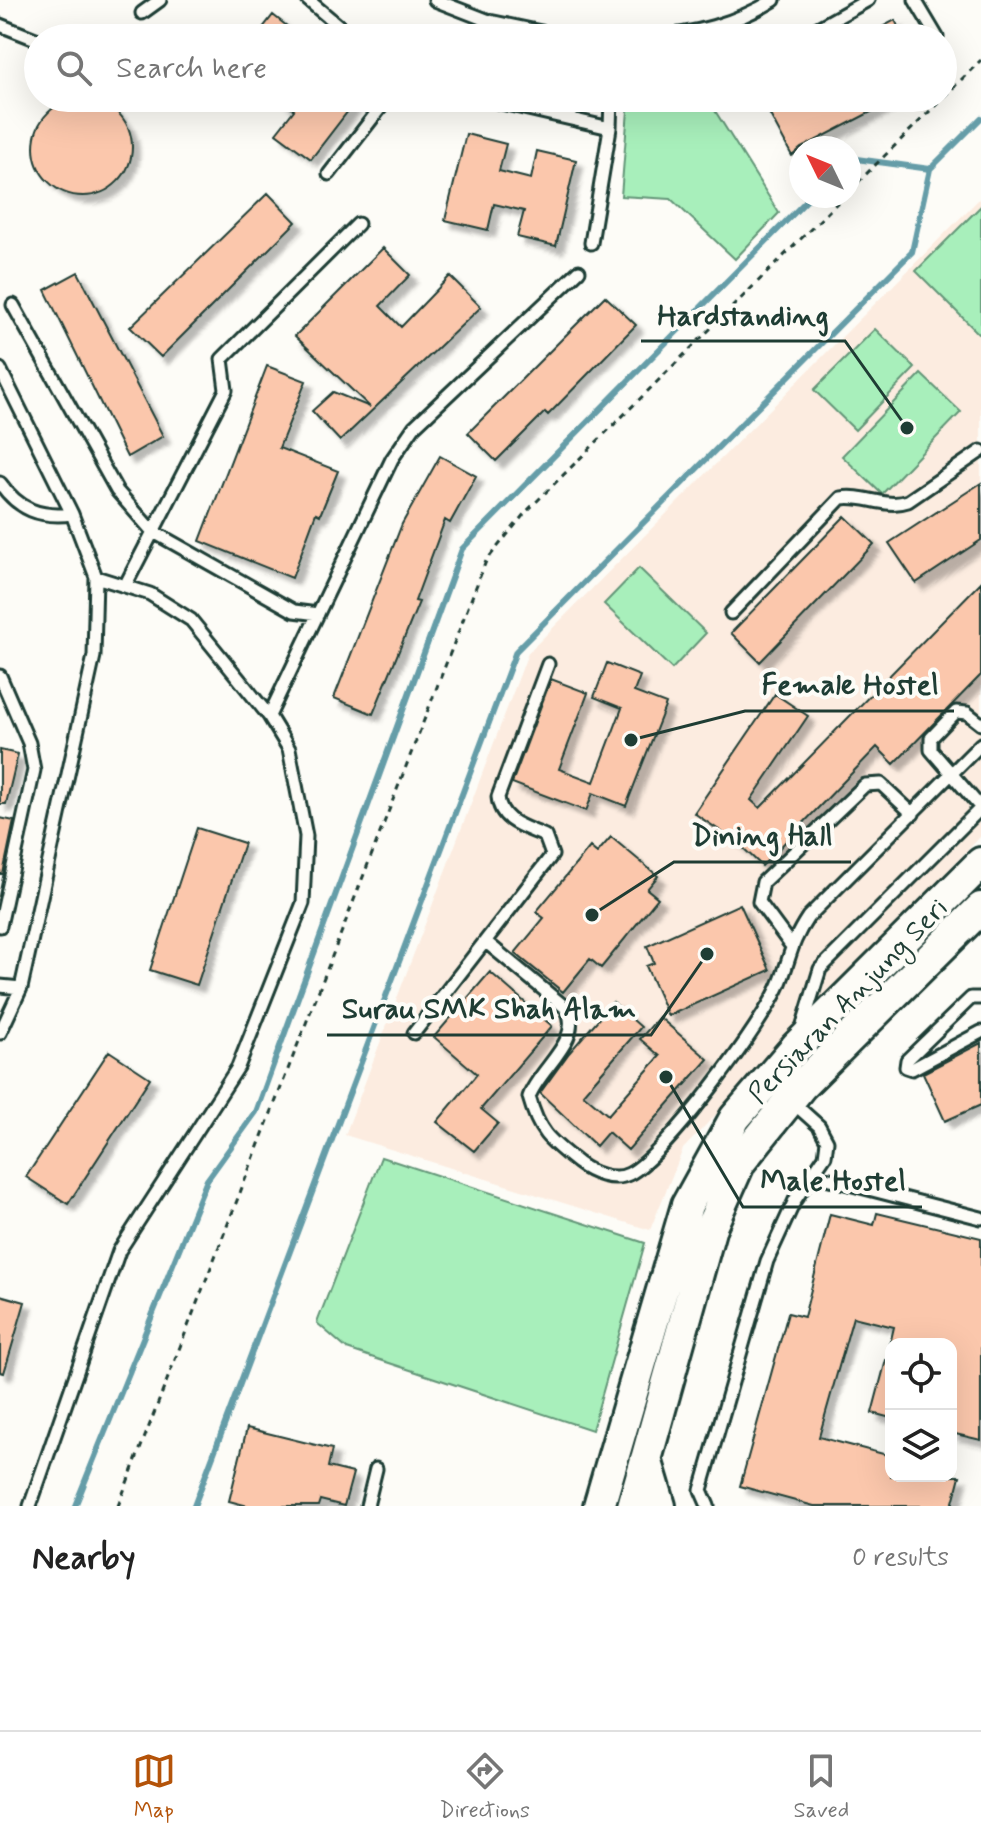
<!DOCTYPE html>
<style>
body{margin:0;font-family:Mynerve,sans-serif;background:#f2f2f2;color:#222}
.controls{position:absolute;right:24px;bottom:24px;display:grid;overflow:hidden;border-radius:16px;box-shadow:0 8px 32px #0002}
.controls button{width:72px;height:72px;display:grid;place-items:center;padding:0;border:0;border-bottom:2px solid #e0e0e0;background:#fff;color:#222;font:40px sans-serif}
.compass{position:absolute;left:789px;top:136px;width:72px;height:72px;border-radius:50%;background:#fff;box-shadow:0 8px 32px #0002;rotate:313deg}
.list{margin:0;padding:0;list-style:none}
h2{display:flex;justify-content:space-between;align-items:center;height:104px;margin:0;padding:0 32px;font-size:34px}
h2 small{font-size:26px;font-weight:400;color:#767676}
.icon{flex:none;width:44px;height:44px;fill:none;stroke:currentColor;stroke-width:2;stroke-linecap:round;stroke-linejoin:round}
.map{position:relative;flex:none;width:981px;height:1506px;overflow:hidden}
.search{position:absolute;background:#fff;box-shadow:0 8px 32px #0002;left:24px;right:24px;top:24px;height:88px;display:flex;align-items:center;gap:20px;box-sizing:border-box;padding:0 28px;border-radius:44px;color:#767676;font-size:30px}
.sheet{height:224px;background:#fff}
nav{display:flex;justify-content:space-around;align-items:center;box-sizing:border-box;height:112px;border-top:2px solid #e0e0e0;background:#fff;font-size:22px;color:#767676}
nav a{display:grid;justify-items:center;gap:4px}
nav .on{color:#b45309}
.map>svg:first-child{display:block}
.built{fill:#fcece0}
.park{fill:#a8efbb;stroke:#649678;stroke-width:2}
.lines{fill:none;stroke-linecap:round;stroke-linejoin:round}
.stream{stroke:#659da8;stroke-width:6}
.building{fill:#fbc7ac;stroke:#1f3d34;stroke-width:2;filter:url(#shadow)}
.lane-casing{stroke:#1f3d34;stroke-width:17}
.secondary-casing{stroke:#1f3d34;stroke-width:36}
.path{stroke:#1f3d34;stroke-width:3;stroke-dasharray:6 6;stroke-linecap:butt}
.lane{stroke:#fdfcf7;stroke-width:11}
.secondary{stroke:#fdfcf7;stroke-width:30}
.labels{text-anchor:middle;stroke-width:8;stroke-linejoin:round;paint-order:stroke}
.street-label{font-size:28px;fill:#1f3d34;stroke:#fdfcf7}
.leader{fill:none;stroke:#1f3d34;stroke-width:3}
.callout-dot{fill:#1f3d34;stroke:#fdfcf7;stroke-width:3}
.callout-label{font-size:30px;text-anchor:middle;font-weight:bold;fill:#1f3d34;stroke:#fdfcf7;stroke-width:8;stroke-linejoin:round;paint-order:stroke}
</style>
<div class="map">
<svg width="981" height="1506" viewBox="0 0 981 1506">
<defs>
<filter id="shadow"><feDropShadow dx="7" dy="7" stdDeviation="2" flood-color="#0004"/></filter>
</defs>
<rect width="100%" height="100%" fill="#fdfcf7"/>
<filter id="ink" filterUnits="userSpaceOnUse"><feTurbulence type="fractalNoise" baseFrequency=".0125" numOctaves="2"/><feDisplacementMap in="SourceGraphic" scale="16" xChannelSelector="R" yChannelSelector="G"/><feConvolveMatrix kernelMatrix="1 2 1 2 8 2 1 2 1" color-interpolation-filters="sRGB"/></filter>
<g filter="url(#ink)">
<path class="built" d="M981 197V836L683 1149 650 1230 345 1135 528 653Z"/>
<path class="park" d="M629 98H707L779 213 735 259 671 199 621 196Z
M981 206V336L916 271Z
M875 329 915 368 855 430 814 390Z
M921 374 961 412 882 494 842 456Z
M639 568 706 633 672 669 604 604Z
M381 1157 645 1243 592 1430 347 1349 317 1323Z"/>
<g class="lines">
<path class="stream" d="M849 158 930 169
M75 1506 207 1180 256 1112 462 549 811 196
M194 1506 516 651 912 252 930 169 981 118"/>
</g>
<path class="building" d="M273 15 302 38H255Z
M895 20 904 38H862Z
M279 98H358L311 159 276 133 294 110Z
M761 98H898L801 148 792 156Z
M34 147a49 49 0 1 1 98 0a49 49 0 1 1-98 0Z
M466 134 506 144 499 171 531 179 537 151 576 160 556 246 517 237 524 211 494 204 488 230 445 220Z
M268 193 296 222 161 357 130 327Z
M383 248 410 275 380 306 401 327 450 276 481 307 340 441 312 411 333 392 370 407 295 336Z
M78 272 163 436 127 457 45 290Z
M605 296 636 325 548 415 545 412 496 461 468 433Z
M267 366 306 381 279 448 338 471 320 515 316 513 292 578 200 541Z
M440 456 476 476 450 523 445 520 415 601 419 602 373 714 334 698 402 524Z
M981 483V540L916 583 889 543Z
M845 516 874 544 760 662 731 633Z
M981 582V675L894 764 877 747 762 866 738 843 694 813 775 694 808 716 751 800 760 808Z
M607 663 640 676 634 692 666 704 626 806 593 793 586 811 512 783 551 679 588 693 559 769 594 782 622 708 594 697Z
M0 750 18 754 6 804H0Z
M0 818 14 821 3 874H0Z
M197 828 244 843 197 985 150 970Z
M611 837 658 876 647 889 658 898 601 968 590 959 563 992 515 953 544 918 536 912 590 847 597 853Z
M740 904 770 970 668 1016 646 966 654 963 647 946Z
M490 972 552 1026 481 1109 498 1123 474 1151 437 1122 477 1074 434 1037Z
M613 1002 641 1027 583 1094 608 1115 660 1056 640 1039 659 1017 708 1059 628 1150 608 1132 596 1146 540 1093 569 1053Z
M981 1043V1105L945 1121 923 1073Z
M109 1051 150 1078 68 1204 26 1177Z
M877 1213 981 1238V1440L951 1433V1344H890L894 1327 853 1317 819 1437 891 1456V1476H960L952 1506H814L740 1486 788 1313 804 1317 830 1214 874 1225Z
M0 1295 25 1302 4 1373 0 1372Z
M886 1360H891V1418L872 1413Z
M247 1428 332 1449 328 1467 353 1473 344 1506 320 1500 318 1506H248L229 1501Z"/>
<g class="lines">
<g class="lane-casing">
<path id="lane" d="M308 0 353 38
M435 0 489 21 570 38
M915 0 937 37
M142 13 160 0
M0 25 38 40
M649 38C694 34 735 24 774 0
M800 38 868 0
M480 98 610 128 611 98
M329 174 388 98
M591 243 610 128
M13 305 117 491 152 531 294 611 318 614
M0 369 72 514 96 577 94 656 21 988 0 1033
M0 483C19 510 40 518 72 514
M125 586 226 390 222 359 358 224
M731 613 841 498C865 494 885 509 908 501L981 451
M0 676 29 743 34 770 0 926
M269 716 392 459 414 427 579 271
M981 808 931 750V738L956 712 967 713 981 724
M486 942 566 1008C585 1039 539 1068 529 1097 539 1133 549 1140 578 1163 591 1173 613 1182 629 1174 665 1156 764 1023 780 983 791 956 790 944 808 917L981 744
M790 944 759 902 763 882 865 785 881 784 913 814
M0 986 21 988
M981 998H971L907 1060 906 1067 912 1069 981 1032
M801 1031 820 969 981 808
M414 1033 552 855 545 836C525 827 500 822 498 797L548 664
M814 1175 981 1218
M30 1506 119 1251 238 1067 303 903 306 836 289 749 269 716 191 620 150 594 96 577
M367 1506 376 1469
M708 1506 701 1490 767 1261 795 1200 825 1156 827 1141 819 1126 790 1100"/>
</g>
<g class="secondary-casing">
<path id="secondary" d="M646 1459 660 1506
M599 1506 687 1205 735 1118 796 1047 981 863
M633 1506 711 1227 740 1162 801 1086 981 908"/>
</g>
<path class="path" d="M944 97 981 60
M849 191 943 98
M118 1506 486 561 525 513 844 196"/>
<use href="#lane" class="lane"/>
<use href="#secondary" class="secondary"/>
</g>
</g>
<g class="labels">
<g class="street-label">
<text transform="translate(847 1000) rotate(-46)" y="10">Persiaran Anjung Seri</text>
</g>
</g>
<path class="leader" d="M907 428L845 341H641M631 740L745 711H954M592 915L674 862H851M707 954L651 1035H327M666 1077L743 1207H922"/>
<g class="callout-dot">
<circle cx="907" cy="428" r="8"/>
<circle cx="631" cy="740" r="8"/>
<circle cx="592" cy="915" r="8"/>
<circle cx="707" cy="954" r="8"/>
<circle cx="666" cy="1077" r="8"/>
</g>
<g class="callout-label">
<text x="743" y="325">Hardstanding</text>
<text x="850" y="694">Female Hostel</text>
<text x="762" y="845">Dining Hall</text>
<text x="489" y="1018">Surau SMK Shah Alam</text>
<text x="833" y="1190">Male Hostel</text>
</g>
</svg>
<div class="controls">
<button><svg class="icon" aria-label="locate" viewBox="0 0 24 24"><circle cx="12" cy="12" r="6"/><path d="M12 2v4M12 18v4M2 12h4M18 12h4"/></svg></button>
<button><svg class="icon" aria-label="layers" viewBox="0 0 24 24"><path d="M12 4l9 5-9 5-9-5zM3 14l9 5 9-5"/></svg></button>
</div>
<svg class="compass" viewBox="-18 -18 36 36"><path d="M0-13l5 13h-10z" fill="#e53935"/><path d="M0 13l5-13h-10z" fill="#767676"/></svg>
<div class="search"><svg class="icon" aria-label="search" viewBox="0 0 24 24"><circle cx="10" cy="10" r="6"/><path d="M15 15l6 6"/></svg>Search here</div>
</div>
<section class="sheet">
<h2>Nearby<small>0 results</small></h2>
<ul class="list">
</ul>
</section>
<nav>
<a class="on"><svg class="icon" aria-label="map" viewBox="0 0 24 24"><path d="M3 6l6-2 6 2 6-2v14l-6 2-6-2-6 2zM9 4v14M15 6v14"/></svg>Map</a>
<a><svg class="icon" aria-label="directions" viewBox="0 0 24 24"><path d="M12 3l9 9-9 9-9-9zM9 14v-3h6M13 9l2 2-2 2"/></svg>Directions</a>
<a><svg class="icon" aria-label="saved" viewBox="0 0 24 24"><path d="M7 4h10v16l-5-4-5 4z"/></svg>Saved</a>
</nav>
